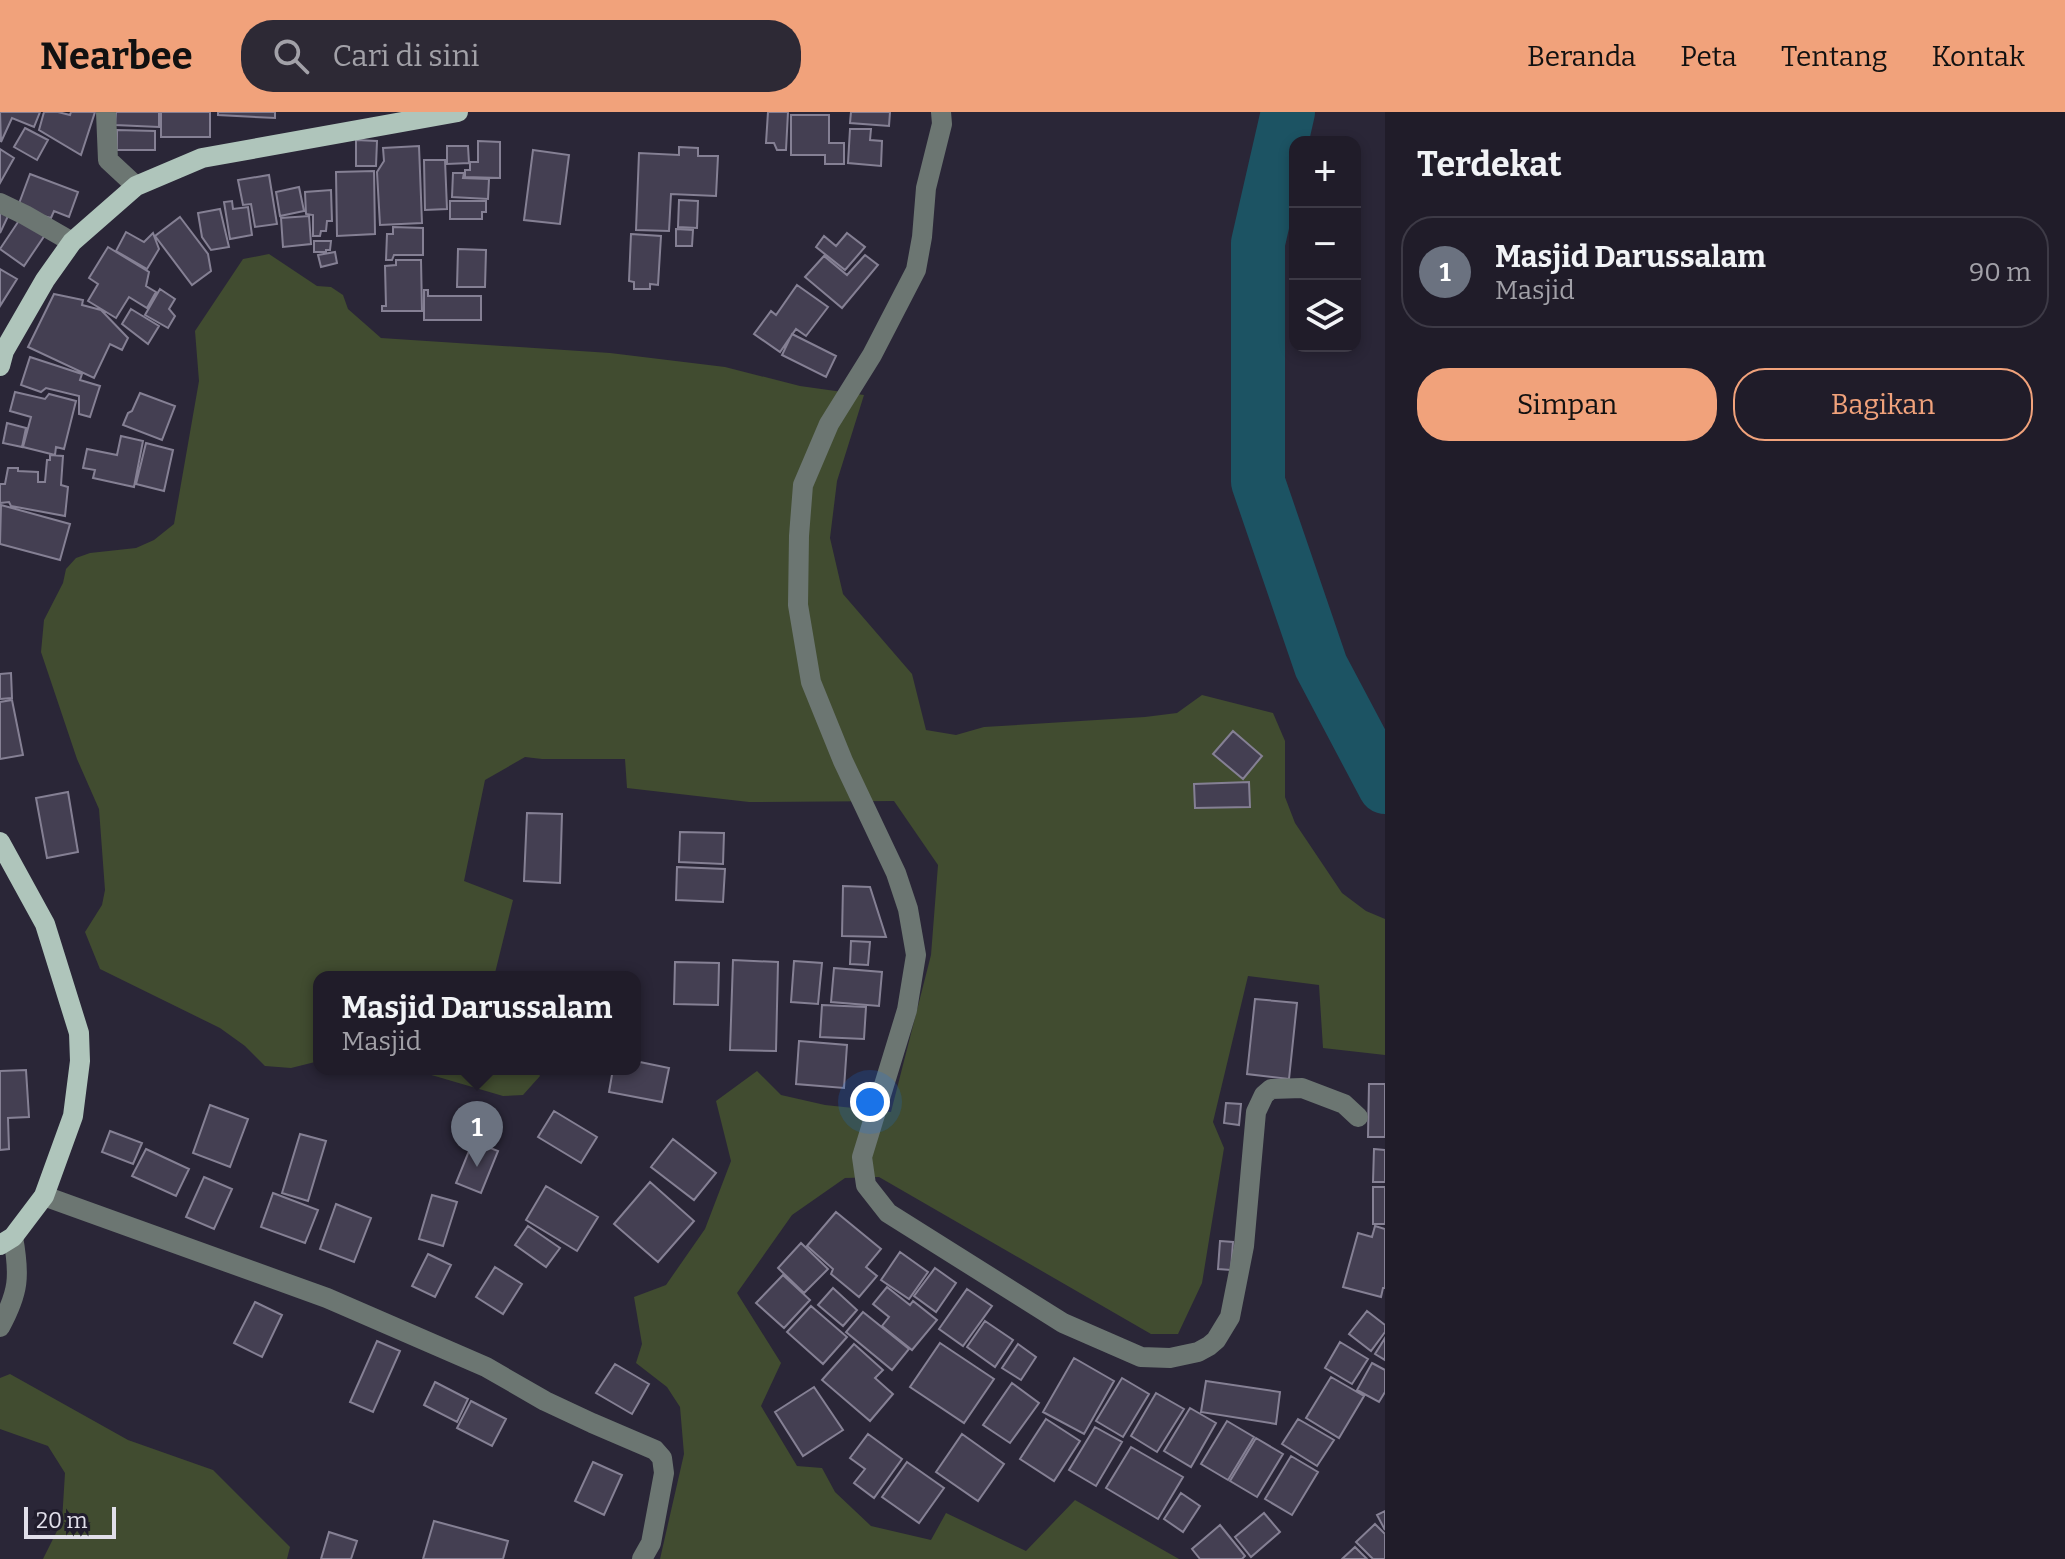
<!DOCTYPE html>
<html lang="id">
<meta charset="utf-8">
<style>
body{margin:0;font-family:Bitter,serif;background:#2d2935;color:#f1f3f6}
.controls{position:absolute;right:24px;top:24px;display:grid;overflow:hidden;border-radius:16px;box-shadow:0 4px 12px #0003}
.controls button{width:72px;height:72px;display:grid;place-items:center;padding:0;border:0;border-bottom:2px solid #3d3a46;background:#201c29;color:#f1f3f6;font:40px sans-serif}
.scale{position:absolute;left:24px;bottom:20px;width:92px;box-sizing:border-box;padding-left:8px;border:4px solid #e1dfea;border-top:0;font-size:22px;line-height:28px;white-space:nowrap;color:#e1dfea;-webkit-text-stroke:6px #201c2c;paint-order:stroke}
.you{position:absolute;left:870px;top:990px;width:28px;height:28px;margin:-20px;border:6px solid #fff;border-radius:50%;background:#1a73e8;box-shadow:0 0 0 12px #1a73e833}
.badge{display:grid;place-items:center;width:52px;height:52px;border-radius:50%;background:#f1a27b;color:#fff;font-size:26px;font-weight:700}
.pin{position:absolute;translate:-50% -66px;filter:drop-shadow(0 2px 4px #0008)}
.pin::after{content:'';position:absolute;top:42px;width:28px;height:24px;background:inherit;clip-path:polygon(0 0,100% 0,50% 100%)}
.popup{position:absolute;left:313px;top:859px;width:328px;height:104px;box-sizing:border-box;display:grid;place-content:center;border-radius:16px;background:#201c29;filter:drop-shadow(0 2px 6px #0005);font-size:26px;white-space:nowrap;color:#a2a1a8}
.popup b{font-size:30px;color:#f1f3f6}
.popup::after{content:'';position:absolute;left:50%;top:100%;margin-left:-16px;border:16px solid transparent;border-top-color:#201c29}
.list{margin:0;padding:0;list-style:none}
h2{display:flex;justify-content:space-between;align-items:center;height:104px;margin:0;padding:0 32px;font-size:34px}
h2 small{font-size:26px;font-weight:400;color:#a2a1a8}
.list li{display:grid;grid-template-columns:52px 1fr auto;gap:24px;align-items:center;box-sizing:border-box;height:112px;margin:0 16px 16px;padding:0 16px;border:2px solid #3d3a46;border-radius:32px}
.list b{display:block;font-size:30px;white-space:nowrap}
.list p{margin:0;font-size:26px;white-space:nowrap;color:#a2a1a8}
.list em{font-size:26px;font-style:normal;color:#a2a1a8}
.actions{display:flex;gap:16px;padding:24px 32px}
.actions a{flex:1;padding:18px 0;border:2px solid #f1a27b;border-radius:32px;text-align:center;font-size:28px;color:#f1a27b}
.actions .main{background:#f1a27b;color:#111}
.icon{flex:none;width:44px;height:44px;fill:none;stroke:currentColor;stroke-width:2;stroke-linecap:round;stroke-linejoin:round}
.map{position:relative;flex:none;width:1385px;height:1447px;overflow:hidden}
header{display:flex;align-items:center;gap:48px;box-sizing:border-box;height:112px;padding:0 40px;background:#f1a27b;color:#111}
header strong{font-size:38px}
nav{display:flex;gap:44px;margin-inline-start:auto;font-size:28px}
.search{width:560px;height:72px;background:#2d2935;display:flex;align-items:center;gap:20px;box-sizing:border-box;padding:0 28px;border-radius:32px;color:#a2a1a8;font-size:30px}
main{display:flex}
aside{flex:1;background:#201c29}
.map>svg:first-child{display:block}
.green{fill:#414c30}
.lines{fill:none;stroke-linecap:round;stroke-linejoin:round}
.river{stroke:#1c5363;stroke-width:54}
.building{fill:#443f52;stroke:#858094;stroke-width:2}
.minor{stroke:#6c7672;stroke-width:20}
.major{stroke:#afc5bb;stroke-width:20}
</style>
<header>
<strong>Nearbee</strong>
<div class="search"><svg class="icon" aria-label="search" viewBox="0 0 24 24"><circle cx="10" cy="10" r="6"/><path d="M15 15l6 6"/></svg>Cari di sini</div>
<nav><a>Beranda</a><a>Peta</a><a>Tentang</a><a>Kontak</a></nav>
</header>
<main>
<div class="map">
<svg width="1385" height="1447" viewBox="0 0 1385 1447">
<rect width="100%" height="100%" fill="#2a2637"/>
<path class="green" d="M269 142 317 174 331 175 343 183 348 197 381 226 610 241 725 255 800 274 864 283 837 369 830 426 843 482 912 562 926 618 956 623 984 615 1145 605 1177 601 1202 583 1273 601 1285 629V685L1295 711 1342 781 1366 799 1385 807V943L1323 936 1319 873 1248 864 1213 1010 1224 1036 1202 1171 1178 1222H1151L879 1065 845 1066 792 1103 737 1181 781 1251 761 1294 797 1354 822 1356 835 1380 871 1414 931 1428 946 1401 1026 1439 1075 1388 1179 1447H660L684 1342 680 1295 667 1275 636 1251 642 1232 634 1185 666 1173 705 1117 731 1049 716 989 757 959 781 983 825 993 891 1000 931 843 938 753 894 689 749 690 627 676 625 647H542L525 645 485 668 464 769 513 788 494 865H319V949L291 956 265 954 245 934 220 916 100 857 85 820 102 793 105 778 99 697 77 647 41 540 44 508 63 471 66 457 76 446 90 441 136 436 154 428 174 412 199 269 195 219 243 147Z
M411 957H536L540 964 523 983 503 984Z
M10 1262 128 1328 213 1358 290 1435 287 1447H43L62 1409 65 1361 48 1334 0 1317V1266Z"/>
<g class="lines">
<path class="river" d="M1288 0 1258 131V370L1321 554 1385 675"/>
</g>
<path class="building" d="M0 0H40L34 15 12 6 1 30Z
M44 0H58L70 3 71 0H95L81 43 39 18Z
M116 0H159V15L115 13Z
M161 0H210V25H161Z
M218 0H275V6L218 3Z
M768 0H788L786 38H777L774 31H766Z
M851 0H890L889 14 850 11Z
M791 3H829V31H844V52H825V43H791Z
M25 16 48 28 37 48 14 35Z
M850 17H871L870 28 882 29 881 54 848 51Z
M117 18 155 19V38H117Z
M356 28 377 29 376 54H356Z
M478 29 500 30V66L465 65V58H470V50H478Z
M419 34 422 111 380 113 377 60 384 49 383 36Z
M447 34H468L469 51 447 52Z
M679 35 698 36V44H718L716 84 671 82 669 119 636 118 639 41 679 43Z
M0 37 14 46 0 71Z
M533 38 569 43 560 112 524 108Z
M424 48H445L447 97 425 98Z
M374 59 375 122 337 124 336 60Z
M453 61H464L463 66 489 67 488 87 452 85Z
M30 62 78 80 69 105 54 99 51 106 17 97Z
M269 63 277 112 255 115 251 92 243 93 238 68Z
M299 75 304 99 280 104 276 80Z
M331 78 332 109H327L326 119H321L320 124H313V103L306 102 305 80Z
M679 88 698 89 697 116 678 115Z
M232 89 233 97 248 95 252 123 230 127 224 90Z
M450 89H486V100H482V107H450Z
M220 97 229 135 211 138 202 125 198 101Z
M0 98 9 102 0 121Z
M22 104 47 120 24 154 0 137Z
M309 104 311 132 283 135 281 106Z
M180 105 208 142 211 159 192 173 155 124Z
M393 115 423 116V143H394L392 148H386L387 122H393Z
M676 117 693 118 692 134H676Z
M126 120 144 130 153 121 159 137 147 157 116 139Z
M847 121 865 135 845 158 816 135 824 124 836 134Z
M631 122 661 124 658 173 650 172V177H634V170L629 169Z
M314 129H331L330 138H326V140H314Z
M108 135 149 160 146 174 156 180 147 196 129 185 116 206 88 189 98 172 89 166Z
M458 137 486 138 485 175H457Z
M335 140 337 151 321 155 318 143Z
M865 143 878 153 842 196 805 165 824 144 847 163Z
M396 148H421L422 199H382V194H386L385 154 396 153Z
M0 157 17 167 0 194Z
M797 173 828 195 806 224 796 217 780 240 754 222 771 199 776 203Z
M160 177 175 187 169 197 175 204 168 216 145 203Z
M424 178H428V184H481V208H424Z
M54 182 83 188 82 193 101 198 128 226 122 238 110 232 94 266 28 235Z
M131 197 159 214 148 232 122 212Z
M792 222 836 244 826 265 782 243Z
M30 245 82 262 80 268 100 274 90 305 79 302V284L46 276 41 280 21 273Z
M15 280 45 287 49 282 76 289 64 337 56 335 55 343 23 335 31 305 10 299Z
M140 281 175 294 162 328 123 313 128 301 132 299Z
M7 311 26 316 22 335 3 331Z
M121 324 143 329 134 375 93 366 95 358 83 356 87 337 117 343Z
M146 331 173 338 164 379 136 372Z
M50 343 63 344 61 373 68 375 65 404 11 394 9 390 0 391V372H5L8 356H18V359L38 360V370H45L47 348H50Z
M1 393 70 412 60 448 0 432Z
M11 561 12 586 0 587V562Z
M12 588 23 643 0 647V590Z
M1233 619 1262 644 1243 667 1213 642Z
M1249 670 1250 695 1195 696 1194 672Z
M68 680 78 740 47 746 36 686Z
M527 701 562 702 560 771 524 769Z
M680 720 724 721 723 752 679 750Z
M677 755 725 757 723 790 676 788Z
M843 774 870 775 886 825 842 824Z
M851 829 870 830 868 853 850 852Z
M733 848 778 850 776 939 730 938Z
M794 849 822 851 818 892 791 890Z
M675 850 719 851 718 893 674 892Z
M834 856 882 860 879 894 831 890Z
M1255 887 1297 891 1289 967 1247 962Z
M822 893 866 895 864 927 820 925Z
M799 929 847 933 844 976 796 972Z
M635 949 669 956 662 990 609 980 613 957H635Z
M26 958 29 1005 8 1006 9 1037 0 1038V959Z
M1369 972H1385V1025H1368Z
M1226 991 1241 992 1239 1013 1224 1011Z
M210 993 248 1007 230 1055 193 1041Z
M554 999 597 1025 581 1051 538 1025Z
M110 1019 142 1031 133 1052 102 1040Z
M300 1022 326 1029 308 1089 282 1081Z
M673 1027 716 1061 694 1088 651 1055Z
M473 1029 498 1039 481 1081 456 1071Z
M146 1037 189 1057 176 1084 132 1064Z
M1374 1037 1385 1038V1070H1373Z
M204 1065 232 1077 214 1117 186 1105Z
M650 1070 694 1109 658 1150 614 1112Z
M546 1074 598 1105 577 1139 526 1108Z
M1373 1075H1385V1112H1373Z
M273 1081 318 1098 305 1131 261 1115Z
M432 1083 457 1090 443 1134 419 1127Z
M336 1092 371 1106 354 1150 320 1137Z
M836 1100 881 1137 866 1155 877 1164 859 1185 831 1162 833 1157 807 1134Z
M528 1114 560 1136 546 1155 515 1133Z
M1375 1114 1385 1117V1176H1383L1381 1185 1343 1175 1358 1121 1372 1125Z
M1220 1129 1233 1130 1231 1158 1218 1157Z
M801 1131 828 1157 804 1181 778 1156Z
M900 1140 928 1160 909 1187 881 1168Z
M428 1142 451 1153 435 1185 412 1174Z
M495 1155 522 1172 503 1202 476 1185Z
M935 1156 956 1171 936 1200 914 1184Z
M783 1163 810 1188 784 1216 756 1191Z
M887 1175 910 1193 913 1189 937 1208 912 1238 882 1214 889 1205 873 1192Z
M833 1176 857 1198 843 1214 818 1193Z
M967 1177 992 1194 963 1234 939 1217Z
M255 1190 282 1203 262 1245 234 1231Z
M811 1194 847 1225 823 1252 787 1220Z
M1367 1199 1385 1213V1220L1371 1239 1349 1222Z
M863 1200 909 1237 892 1258 846 1220Z
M985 1209 1013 1228 995 1255 967 1235Z
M1385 1226V1248L1375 1242Z
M377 1229 400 1239 373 1300 350 1290Z
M1340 1230 1368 1247 1352 1272 1325 1256Z
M940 1231 994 1267 964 1311 910 1275Z
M854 1232 883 1258 875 1266 893 1282 870 1309 822 1268Z
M1018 1232 1036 1245 1021 1268 1002 1256Z
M1074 1246 1114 1269 1084 1322 1043 1300Z
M1372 1251 1385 1258V1280L1379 1290 1357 1278Z
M615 1252 649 1272 632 1302 596 1281Z
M1331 1265 1364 1284 1339 1326 1306 1306Z
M1122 1266 1149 1282 1123 1325 1096 1309Z
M1206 1269 1280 1280 1276 1312 1201 1300Z
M435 1270 468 1287 457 1310 424 1293Z
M1012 1271 1039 1291 1010 1331 983 1313Z
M814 1275 843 1318 803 1344 775 1300Z
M1156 1281 1184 1297 1157 1340 1131 1324Z
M471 1289 506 1307 492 1334 457 1316Z
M1190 1296 1216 1311 1191 1355 1164 1339Z
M1046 1307 1080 1329 1054 1369 1020 1347Z
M1298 1307 1334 1328 1317 1354 1282 1332Z
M1227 1309 1254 1325 1228 1368 1201 1352Z
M1095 1315 1122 1330 1096 1374 1069 1358Z
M868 1322 902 1347 874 1386 854 1371 865 1357 850 1346Z
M962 1322 1004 1352 978 1389 936 1360Z
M1256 1326 1283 1342 1257 1385 1230 1369Z
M1131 1335 1183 1365 1158 1407 1106 1376Z
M1291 1344 1318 1360 1292 1403 1265 1387Z
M593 1350 622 1363 604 1403 575 1389Z
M907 1350 944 1376 919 1411 882 1385Z
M1181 1381 1200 1394 1183 1420 1164 1407Z
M1385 1399V1418L1377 1403Z
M1264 1401 1280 1420 1251 1445 1235 1425Z
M434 1409 508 1429 503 1447H423Z
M1375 1412 1385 1422V1447H1373L1356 1430Z
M1220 1413 1245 1444 1242 1447H1200L1192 1437Z
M329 1420 357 1429 351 1447H321Z
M1355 1435 1367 1447H1342Z"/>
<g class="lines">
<path class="minor" d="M106 0 108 48 136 74
M941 0 942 12 926 76 922 125 916 158 872 243 829 312 803 373 799 424 798 493 811 570 843 649 896 761 908 797 916 843 907 898 862 1045 866 1073 888 1101 1063 1211 1141 1245 1170 1246 1198 1240 1209 1234 1216 1228 1230 1205 1244 1134 1256 1000 1264 983 1271 977 1302 976 1344 992 1358 1005
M0 91 25 103 72 130
M44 1084 327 1186 486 1255 545 1289 592 1311 655 1338 662 1346 664 1361 651 1431 642 1447
M0 1215C19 1180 20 1164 13 1125"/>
<path class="major" d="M0 254 4 239 45 168 72 130 136 74 202 46 458 0
M0 730 45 812 79 921 80 949 73 1004 44 1084 13 1125 0 1133"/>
</g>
</svg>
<div class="controls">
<button>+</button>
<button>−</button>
<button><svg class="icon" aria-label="layers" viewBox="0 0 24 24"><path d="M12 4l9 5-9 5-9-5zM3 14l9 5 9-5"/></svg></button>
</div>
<div class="scale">20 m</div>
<div class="you"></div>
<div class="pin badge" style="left:477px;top:1055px;background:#6b7280">1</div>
<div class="popup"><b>Masjid Darussalam</b>Masjid</div>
</div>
<aside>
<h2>Terdekat<small></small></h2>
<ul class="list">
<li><span class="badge" style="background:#6b7280">1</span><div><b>Masjid Darussalam</b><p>Masjid</p></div><em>90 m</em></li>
</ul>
<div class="actions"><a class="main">Simpan</a><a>Bagikan</a></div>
</aside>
</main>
